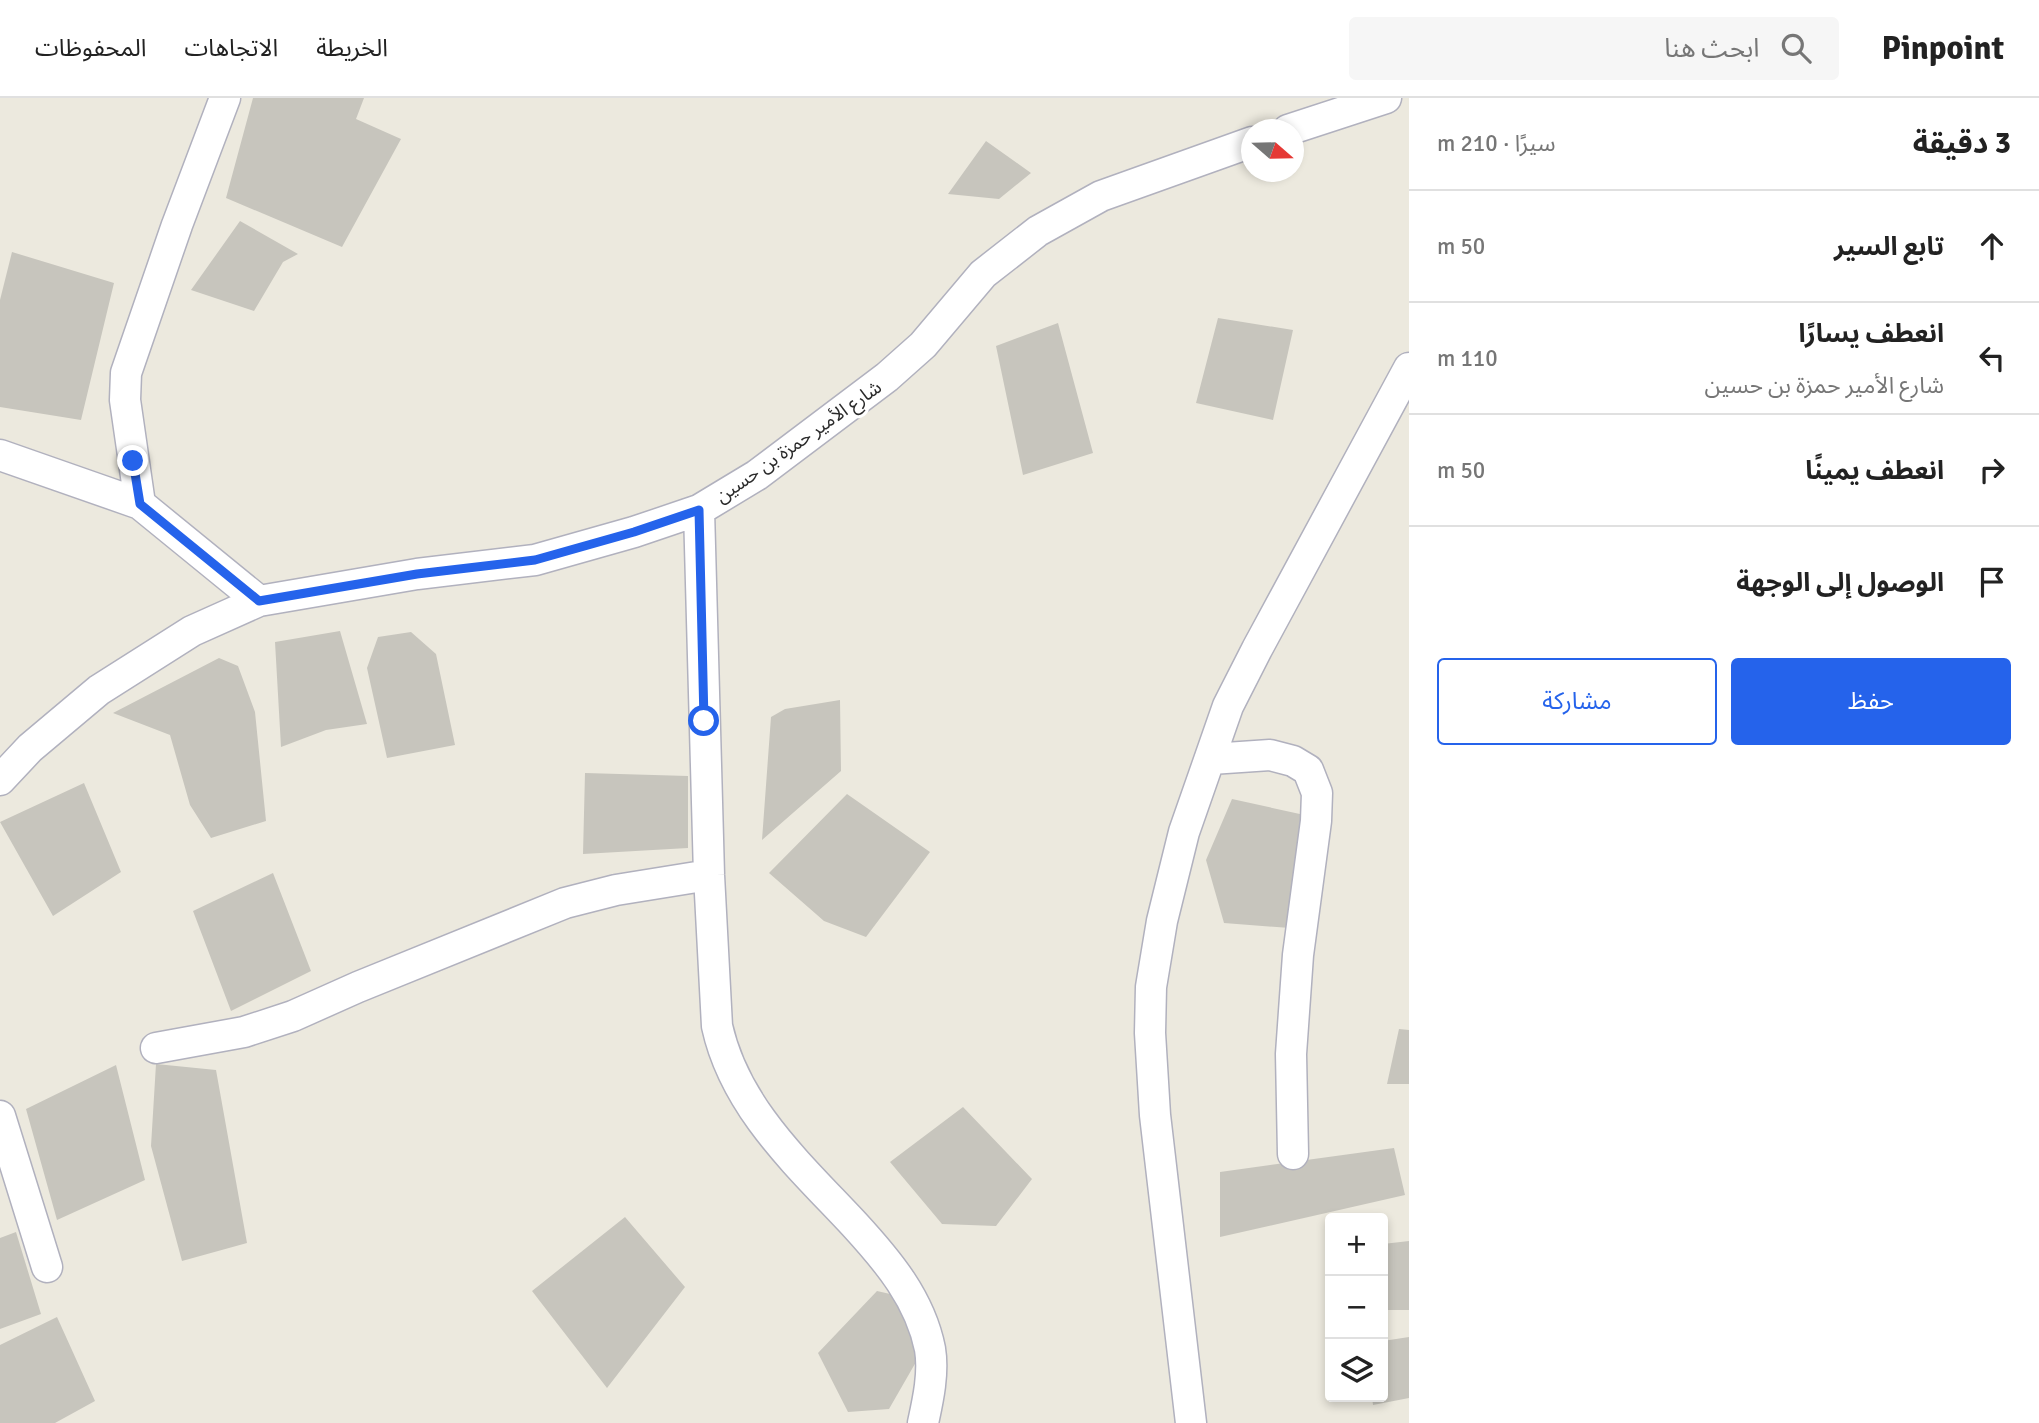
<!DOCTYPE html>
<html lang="ar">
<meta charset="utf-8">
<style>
body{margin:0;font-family:Signika,"Noto Sans Arabic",sans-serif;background:#f6f6f6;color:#222;direction:rtl}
.controls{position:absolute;right:21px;bottom:21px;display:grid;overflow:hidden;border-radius:7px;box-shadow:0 4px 10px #0003}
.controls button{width:63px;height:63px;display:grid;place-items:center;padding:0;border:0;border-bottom:2px solid #e0e0e0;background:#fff;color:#222;font:35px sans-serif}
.compass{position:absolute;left:1241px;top:21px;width:63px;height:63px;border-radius:50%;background:#fff;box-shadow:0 4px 10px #0003;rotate:110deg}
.stop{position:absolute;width:21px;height:21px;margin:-16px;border:5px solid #2563eb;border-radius:50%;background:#fff}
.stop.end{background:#2563eb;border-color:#fff;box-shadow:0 2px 7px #0008}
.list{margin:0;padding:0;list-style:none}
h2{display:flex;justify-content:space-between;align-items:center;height:91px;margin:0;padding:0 28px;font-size:30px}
h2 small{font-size:23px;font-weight:400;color:#767676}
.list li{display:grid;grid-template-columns:46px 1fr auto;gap:21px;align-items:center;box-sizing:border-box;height:112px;padding:0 28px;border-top:2px solid #e0e0e0}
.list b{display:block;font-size:26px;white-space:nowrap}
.list p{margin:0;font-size:23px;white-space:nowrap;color:#767676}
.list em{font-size:23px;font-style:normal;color:#767676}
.actions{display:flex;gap:14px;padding:21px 28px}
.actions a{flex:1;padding:16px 0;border:2px solid #2563eb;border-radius:7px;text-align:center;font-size:24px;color:#2563eb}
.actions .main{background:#2563eb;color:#fff}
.icon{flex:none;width:38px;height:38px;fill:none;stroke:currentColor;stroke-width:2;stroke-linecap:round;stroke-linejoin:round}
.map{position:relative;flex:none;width:1409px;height:1325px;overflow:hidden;direction:ltr}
header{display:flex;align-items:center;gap:42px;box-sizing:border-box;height:98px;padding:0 35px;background:#fff;border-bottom:2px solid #e0e0e0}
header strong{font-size:33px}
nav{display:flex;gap:38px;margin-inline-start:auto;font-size:24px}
.search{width:490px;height:63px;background:#f6f6f6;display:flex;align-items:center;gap:18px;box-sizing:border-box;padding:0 24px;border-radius:7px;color:#767676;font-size:26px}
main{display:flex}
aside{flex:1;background:#fff}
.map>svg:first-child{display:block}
.building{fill:#c7c5bd}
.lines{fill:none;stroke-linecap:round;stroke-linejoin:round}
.street-casing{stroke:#b1b1be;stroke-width:33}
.street{stroke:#fff;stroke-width:30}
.route{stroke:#2563eb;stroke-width:9}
.labels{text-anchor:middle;stroke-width:6;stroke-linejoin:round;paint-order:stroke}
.street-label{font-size:19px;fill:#2b2b2b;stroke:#fff}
</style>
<header>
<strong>Pinpoint</strong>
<div class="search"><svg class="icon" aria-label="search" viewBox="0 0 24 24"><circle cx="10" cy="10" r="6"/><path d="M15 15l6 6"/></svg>ابحث هنا</div>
<nav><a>الخريطة</a><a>الاتجاهات</a><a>المحفوظات</a></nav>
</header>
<main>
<aside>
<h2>3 دقيقة<small>سيرًا · 210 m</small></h2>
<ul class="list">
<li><svg class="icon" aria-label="ahead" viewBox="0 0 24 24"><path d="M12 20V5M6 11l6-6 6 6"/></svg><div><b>تابع السير</b></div><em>50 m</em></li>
<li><svg class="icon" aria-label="left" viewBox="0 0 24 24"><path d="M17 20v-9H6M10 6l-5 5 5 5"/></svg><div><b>انعطف يسارًا</b><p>شارع الأمير حمزة بن حسين</p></div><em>110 m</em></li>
<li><svg class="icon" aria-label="right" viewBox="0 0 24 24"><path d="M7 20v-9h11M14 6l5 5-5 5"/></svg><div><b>انعطف يمينًا</b></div><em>50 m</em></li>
<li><svg class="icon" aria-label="arrive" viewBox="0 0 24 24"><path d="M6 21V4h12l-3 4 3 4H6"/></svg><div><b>الوصول إلى الوجهة</b></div></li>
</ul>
<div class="actions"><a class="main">حفظ</a><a>مشاركة</a></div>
</aside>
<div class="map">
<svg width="1409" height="1325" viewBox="0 0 1409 1325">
<rect width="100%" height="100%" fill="#ece9de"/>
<path class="building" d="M253 0H364L356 21 401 41 342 149 226 100Z
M986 43 1031 75 999 101 948 96Z
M240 123 298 156 283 164 254 213 191 192Z
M12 154 114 185 81 322 0 309V202Z
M1218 220 1293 232 1273 322 1196 305Z
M1058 225 1093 355 1023 377 996 248Z
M340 533 367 626 326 632 281 649 275 544Z
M411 534 436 556 455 647 387 660 367 570 378 539Z
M219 560 238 568 255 614 266 723 211 740 190 707 170 637 113 615Z
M840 602 841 673 762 742 771 619 785 611Z
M585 675 688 678V750L583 756Z
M84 685 121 774 53 818 0 724Z
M847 696 930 754 866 839 824 823 769 775Z
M1232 701 1309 718 1290 830 1224 825 1206 762Z
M273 775 311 873 231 913 193 813Z
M1399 931 1409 932V986H1387Z
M156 966 216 972 247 1145 182 1163 151 1048Z
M116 967 145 1082 57 1122 26 1011Z
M963 1009 1032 1081 996 1128 942 1126 890 1064Z
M1394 1050 1405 1097 1220 1139V1074Z
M625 1119 685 1189 607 1290 532 1193Z
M16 1134 41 1216 0 1231V1140Z
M1409 1143V1212H1383V1146Z
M877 1193 899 1198 914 1235 916 1264 889 1311 848 1314 818 1255Z
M57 1219 95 1303 55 1325H0V1247Z
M1409 1239V1300L1373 1307 1372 1299H1383V1243Z"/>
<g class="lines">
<g class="street-casing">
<path id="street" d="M225 0 177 127 126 275 125 302 140 406 259 503
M1288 32 1386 0
M0 357 140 406
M699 412 709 777 717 928C735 1010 799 1067 854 1126 888 1163 920 1201 930 1251 934 1275 928 1302 923 1325
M1211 661 1270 657 1293 663 1308 672 1317 695 1316 723 1298 857 1291 956 1293 1056
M0 682 30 650 99 592 192 533 259 503 417 476 535 462 634 434 699 412 757 377 887 279 923 247 983 176 1038 133 1101 98 1252 44
M156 950 244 934 293 918 358 889 565 805 616 792 709 777
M0 1018 47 1169
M1191 1325 1155 1017 1150 935 1151 889 1162 823 1184 734 1228 608 1257 551 1409 270"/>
</g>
<use href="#street" class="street"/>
</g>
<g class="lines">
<path class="route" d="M133 363 140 406 259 503 417 476 535 462 634 434 699 412 704 623"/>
</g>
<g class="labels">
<g class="street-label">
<text transform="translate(798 343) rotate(-35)" y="7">شارع الأمير حمزة بن حسين</text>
</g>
</g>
</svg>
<div class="controls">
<button>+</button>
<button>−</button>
<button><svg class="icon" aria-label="layers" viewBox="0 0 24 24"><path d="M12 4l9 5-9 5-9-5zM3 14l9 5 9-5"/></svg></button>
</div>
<svg class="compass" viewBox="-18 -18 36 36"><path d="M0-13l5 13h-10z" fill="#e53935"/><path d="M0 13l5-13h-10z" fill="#767676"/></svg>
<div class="stop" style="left:704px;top:623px"></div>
<div class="stop end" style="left:133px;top:363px"></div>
</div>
</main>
